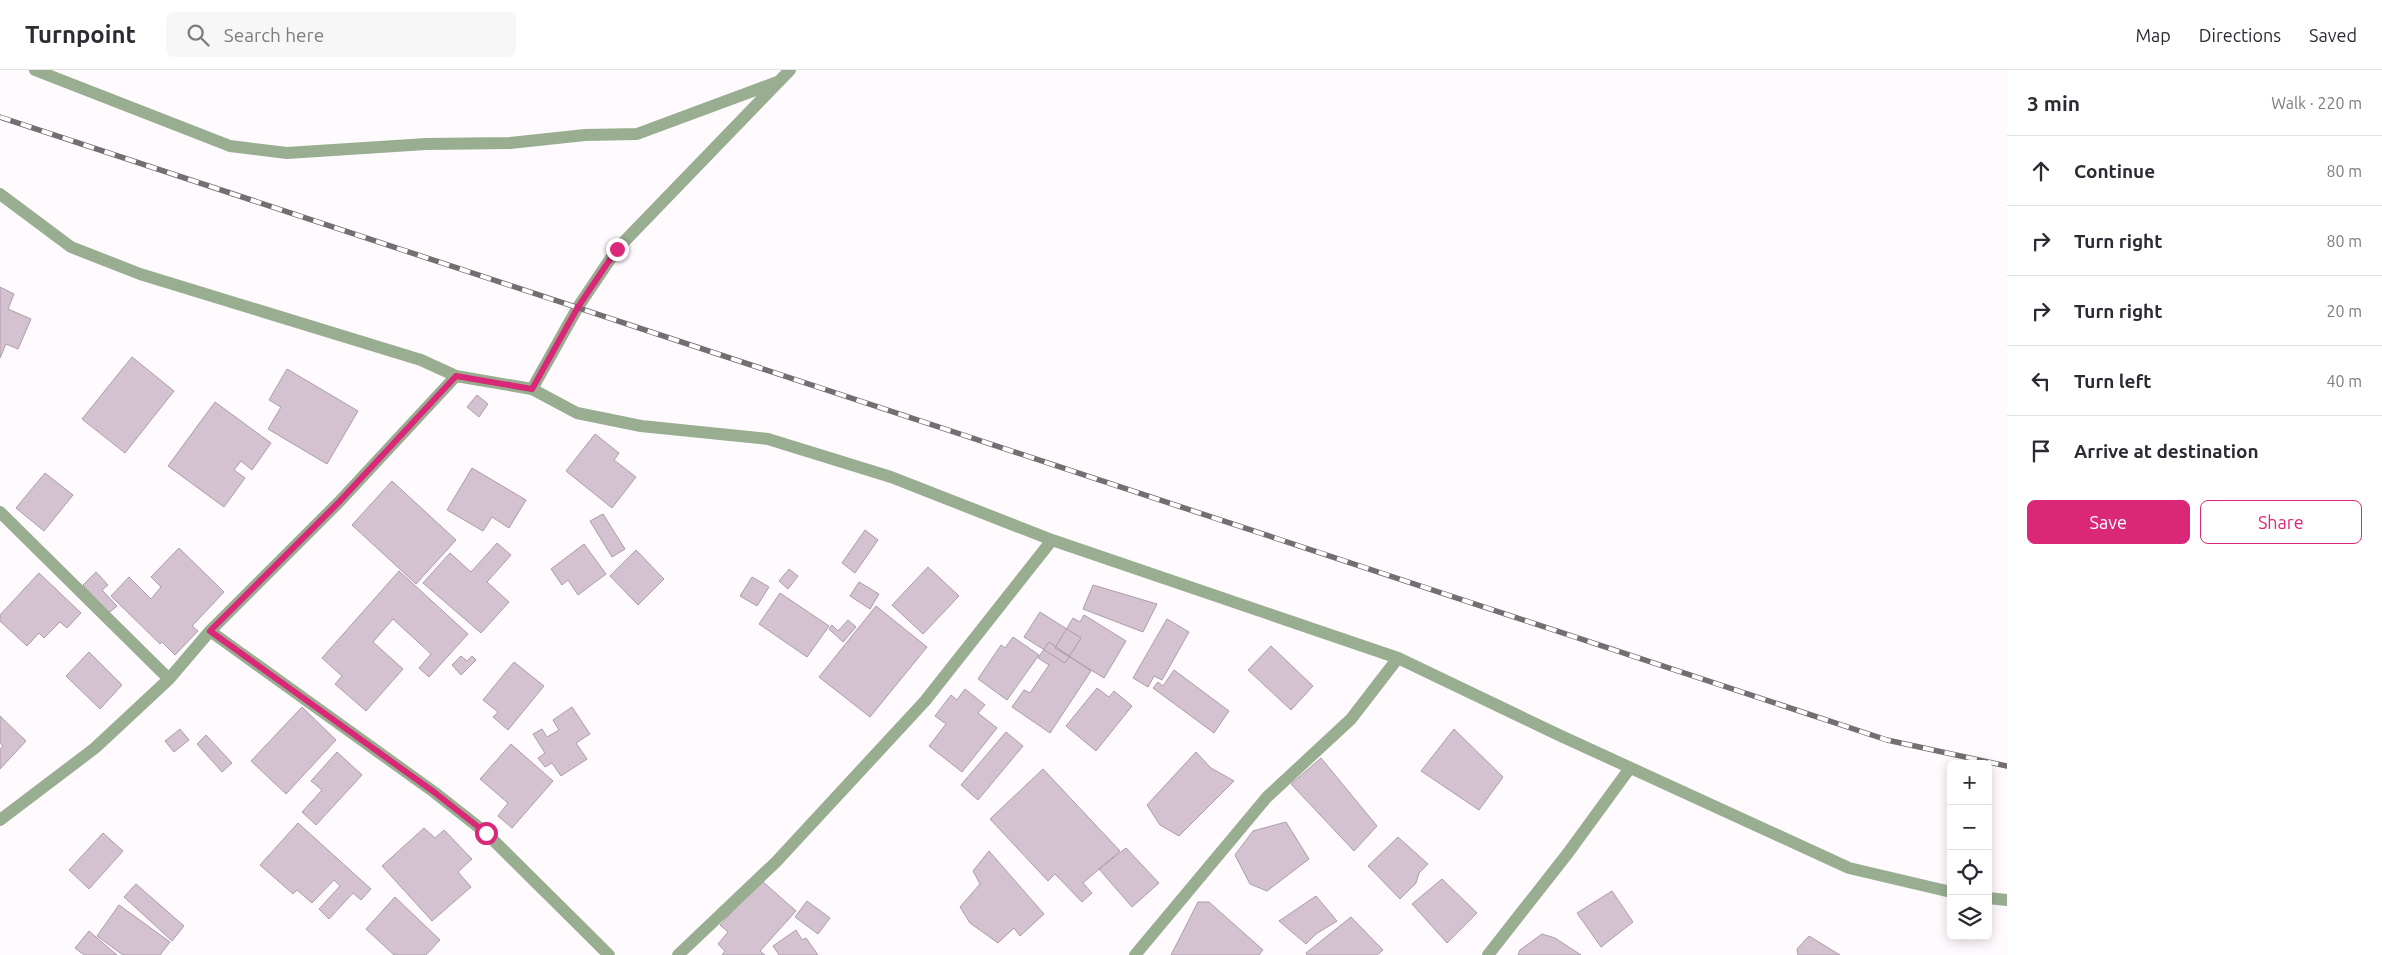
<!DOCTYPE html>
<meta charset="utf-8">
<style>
body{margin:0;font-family:Ubuntu,sans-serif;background:#f7f7f7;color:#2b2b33}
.controls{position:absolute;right:15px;bottom:15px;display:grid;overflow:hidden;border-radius:8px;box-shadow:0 2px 12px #0003}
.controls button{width:45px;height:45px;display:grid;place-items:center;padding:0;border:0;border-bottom:1px solid #e1e1e2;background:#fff;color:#2b2b33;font:25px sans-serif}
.stop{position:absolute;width:15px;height:15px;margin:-11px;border:4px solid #db2777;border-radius:50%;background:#fff}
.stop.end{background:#db2777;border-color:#fff;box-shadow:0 1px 5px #0008}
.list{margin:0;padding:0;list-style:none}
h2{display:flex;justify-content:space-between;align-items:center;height:65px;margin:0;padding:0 20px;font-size:21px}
h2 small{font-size:16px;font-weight:400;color:#7c7c81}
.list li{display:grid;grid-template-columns:32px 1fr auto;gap:15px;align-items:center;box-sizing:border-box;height:70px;padding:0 20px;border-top:1px solid #e1e1e2}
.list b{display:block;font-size:19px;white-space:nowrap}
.list em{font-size:16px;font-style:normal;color:#7c7c81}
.actions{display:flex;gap:10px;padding:15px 20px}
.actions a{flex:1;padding:11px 0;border:1px solid #db2777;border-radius:8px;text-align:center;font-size:18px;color:#db2777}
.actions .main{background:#db2777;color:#fff}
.icon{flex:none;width:28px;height:28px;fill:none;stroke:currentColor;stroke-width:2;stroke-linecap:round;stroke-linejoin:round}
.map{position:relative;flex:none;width:2007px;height:885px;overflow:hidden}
header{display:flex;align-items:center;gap:30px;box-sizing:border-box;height:70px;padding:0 25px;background:#fff;border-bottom:1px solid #e1e1e2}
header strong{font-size:24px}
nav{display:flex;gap:28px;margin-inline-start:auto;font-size:18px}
.search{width:350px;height:45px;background:#f7f7f7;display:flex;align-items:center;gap:12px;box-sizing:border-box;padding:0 18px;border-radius:8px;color:#7c7c81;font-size:19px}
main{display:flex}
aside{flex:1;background:#fff}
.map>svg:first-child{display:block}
.building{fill:#d4c2d0;stroke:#ad9caa}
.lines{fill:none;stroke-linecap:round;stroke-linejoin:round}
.minor{stroke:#99ae91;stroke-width:12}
.rail-casing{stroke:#746e73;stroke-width:5.5}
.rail{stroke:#fff;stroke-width:4;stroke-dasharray:11;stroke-linecap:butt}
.route{stroke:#db2777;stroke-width:6}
</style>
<header>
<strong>Turnpoint</strong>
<div class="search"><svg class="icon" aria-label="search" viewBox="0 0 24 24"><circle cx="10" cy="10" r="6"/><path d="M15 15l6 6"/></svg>Search here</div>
<nav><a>Map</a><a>Directions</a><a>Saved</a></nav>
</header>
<main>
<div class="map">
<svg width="2007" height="885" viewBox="0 0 2007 885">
<rect width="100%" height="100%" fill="#fefafd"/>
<path class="building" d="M0 217 14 224 8 239 31 249 18 279 6 274 0 288Z
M132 287 174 321 125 383 82 349Z
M287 299 358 341 327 394 268 359 281 337 269 330Z
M477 325 488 334 479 347 467 337Z
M215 332 271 373 252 400 241 391 234 400 245 408 224 437 168 396Z
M595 364 619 383 614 390 636 407 612 438 566 401Z
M472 398 526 430 509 458 492 447 483 461 447 440Z
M45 403 73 425 44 461 16 438Z
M392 411 456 470 416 514 352 455Z
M603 444 625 479 612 487 590 451Z
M865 460 878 470 855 503 842 493Z
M497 473 511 485 487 512 509 532 481 563 423 513 450 483 471 502Z
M584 474 606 504 578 525 568 510 562 515 551 499Z
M179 478 224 522 192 556 198 561 175 585 162 572 160 574 111 526 129 507 151 529 161 517 151 507Z
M636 480 664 509 638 535 610 506Z
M928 497 959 526 923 564 892 535Z
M789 499 798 506 788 519 779 511Z
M399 501 468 564 429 607 419 598 431 584 393 549 373 572 403 599 366 641 335 614 342 606 322 588Z
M96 502 108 515 102 520 117 536 109 543 83 515Z
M39 503 81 543 67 558 60 552 44 568 39 563 27 576 0 551V545Z
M752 507 769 517 757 536 740 526Z
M859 512 879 524 870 539 850 526Z
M1093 515 1157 534 1143 562 1083 539Z
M780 523 829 556 807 587 759 554Z
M876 536 927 577 870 647 819 607Z
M1040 542 1081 568 1065 593 1024 567Z
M1084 545 1126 571 1104 608 1055 578 1073 548 1080 552Z
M1167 549 1189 562 1162 610 1154 606 1148 617 1133 608Z
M848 550 856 557 843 572 829 559 832 555 838 561Z
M1013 567 1039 585 1007 630 978 609 1001 575 1005 578Z
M1049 572 1091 601 1050 663 1012 637 1024 620 1030 623 1049 595 1038 588Z
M1271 576 1313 616 1291 640 1248 600Z
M89 582 122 615 100 639 66 606Z
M461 586 467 591 472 586 476 590 461 605 452 595Z
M514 592 544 616 508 660 493 647 498 642 483 630Z
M1174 600 1229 641 1214 663 1153 618 1158 612 1163 616Z
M1097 618 1109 627 1114 621 1132 636 1096 681 1066 656Z
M965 619 985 635 978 643 997 658 962 702 929 676 946 654 935 646 951 625 957 630Z
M302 637 336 670 286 724 251 691Z
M572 637 590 664 576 673 587 689 561 706 552 693 545 697 538 688 545 683 533 664 542 659 547 667 559 660 553 650Z
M0 646 26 671 0 699V679L3 676 0 673Z
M180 659 189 670 174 682 165 671Z
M1454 659 1503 707 1479 740 1421 701Z
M1006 662 1023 676 978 730 961 715Z
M206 665 232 693 222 702 197 674Z
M511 674 553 711 512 758 498 746 508 733 480 709Z
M337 682 362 705 316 755 302 742 322 720 311 711Z
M1196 682 1211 698 1234 711 1179 766 1160 755 1147 735Z
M1321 688 1377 756 1354 781 1291 714Z
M1043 699 1120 781 1083 813 1092 823 1082 832 1055 804 1048 811 990 749Z
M1286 752 1309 789 1267 821 1250 814 1235 785 1253 761Z
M298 753 371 819 361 830 353 823 329 849 319 839 340 816 334 810 312 833 297 820 293 824 260 795Z
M424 758 435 768 444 760 472 789 458 802 471 817 432 851 382 796Z
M103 763 123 781 89 819 69 800Z
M1398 767 1428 794 1419 803 1416 813 1400 829 1368 796Z
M1126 778 1159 813 1132 837 1099 799Z
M989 781 1044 844 1020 866 1014 858 998 873 970 853 960 837 980 814 973 801Z
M1442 809 1477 843 1447 873 1412 834Z
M761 810 796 841 760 881 765 885H722L725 881 718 874 728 862 720 855Z
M136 814 184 856 172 871 124 827Z
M1612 821 1633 852 1601 877 1577 843Z
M1316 826 1337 851 1316 864 1306 874 1279 851Z
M395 827 440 870 426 885H394L366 859Z
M807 831 830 848 818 864 795 847Z
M1198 832H1209L1263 880 1259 885H1171Z
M119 835 170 872 160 885H123L97 866Z
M1351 847 1383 880 1377 885H1307L1306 883Z
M796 860 802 870 806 868 818 885H779L773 876Z
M89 861 117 885H84L75 878Z
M1542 864 1555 868 1581 885H1518L1520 880Z
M1809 866 1840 885H1798L1797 879Z"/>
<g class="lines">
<path class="minor" d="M35 0 230 76 287 83 426 74 510 73 585 65 637 64 777 12
M0 124 71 177 140 204 421 290 456 306 532 319 577 343 641 356 768 369 891 407 1052 470 1398 588 1561 666 1849 798 1951 822
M532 319 578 237 617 179 790 0
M0 442 169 609
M210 561 434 722 486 763 609 885
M0 750 95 678 169 609 210 561 339 432 456 306
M1988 828 2007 830
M678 885 776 792 925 631 1052 470
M1135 885 1267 727 1351 649 1398 588
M1488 885 1568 783 1630 698"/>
<g class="rail-casing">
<path id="rail" d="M0 47 1887 670 2007 696"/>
</g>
<use href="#rail" class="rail"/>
</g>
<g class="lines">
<path class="route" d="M486 763 434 722 210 561 339 432 456 306 532 319 578 237 617 179"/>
</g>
</svg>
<div class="controls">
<button>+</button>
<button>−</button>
<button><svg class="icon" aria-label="locate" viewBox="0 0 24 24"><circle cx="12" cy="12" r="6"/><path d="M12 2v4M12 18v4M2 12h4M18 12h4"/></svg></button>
<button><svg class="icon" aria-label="layers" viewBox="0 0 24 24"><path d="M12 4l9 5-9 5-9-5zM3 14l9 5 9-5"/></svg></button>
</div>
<div class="stop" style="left:486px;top:763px"></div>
<div class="stop end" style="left:617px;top:179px"></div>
</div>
<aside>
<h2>3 min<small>Walk · 220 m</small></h2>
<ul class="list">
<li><svg class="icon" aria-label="ahead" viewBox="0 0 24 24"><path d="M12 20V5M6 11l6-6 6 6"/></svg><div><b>Continue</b></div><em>80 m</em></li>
<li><svg class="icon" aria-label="right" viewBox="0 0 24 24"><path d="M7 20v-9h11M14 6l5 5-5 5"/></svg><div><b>Turn right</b></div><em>80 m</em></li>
<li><svg class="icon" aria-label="right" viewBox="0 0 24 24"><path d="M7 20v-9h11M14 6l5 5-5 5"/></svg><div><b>Turn right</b></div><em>20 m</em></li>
<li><svg class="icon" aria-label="left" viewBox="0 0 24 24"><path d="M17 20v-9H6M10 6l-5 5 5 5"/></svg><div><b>Turn left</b></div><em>40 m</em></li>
<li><svg class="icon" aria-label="arrive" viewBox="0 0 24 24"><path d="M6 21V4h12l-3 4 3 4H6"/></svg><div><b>Arrive at destination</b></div></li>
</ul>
<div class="actions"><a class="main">Save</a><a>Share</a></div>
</aside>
</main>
